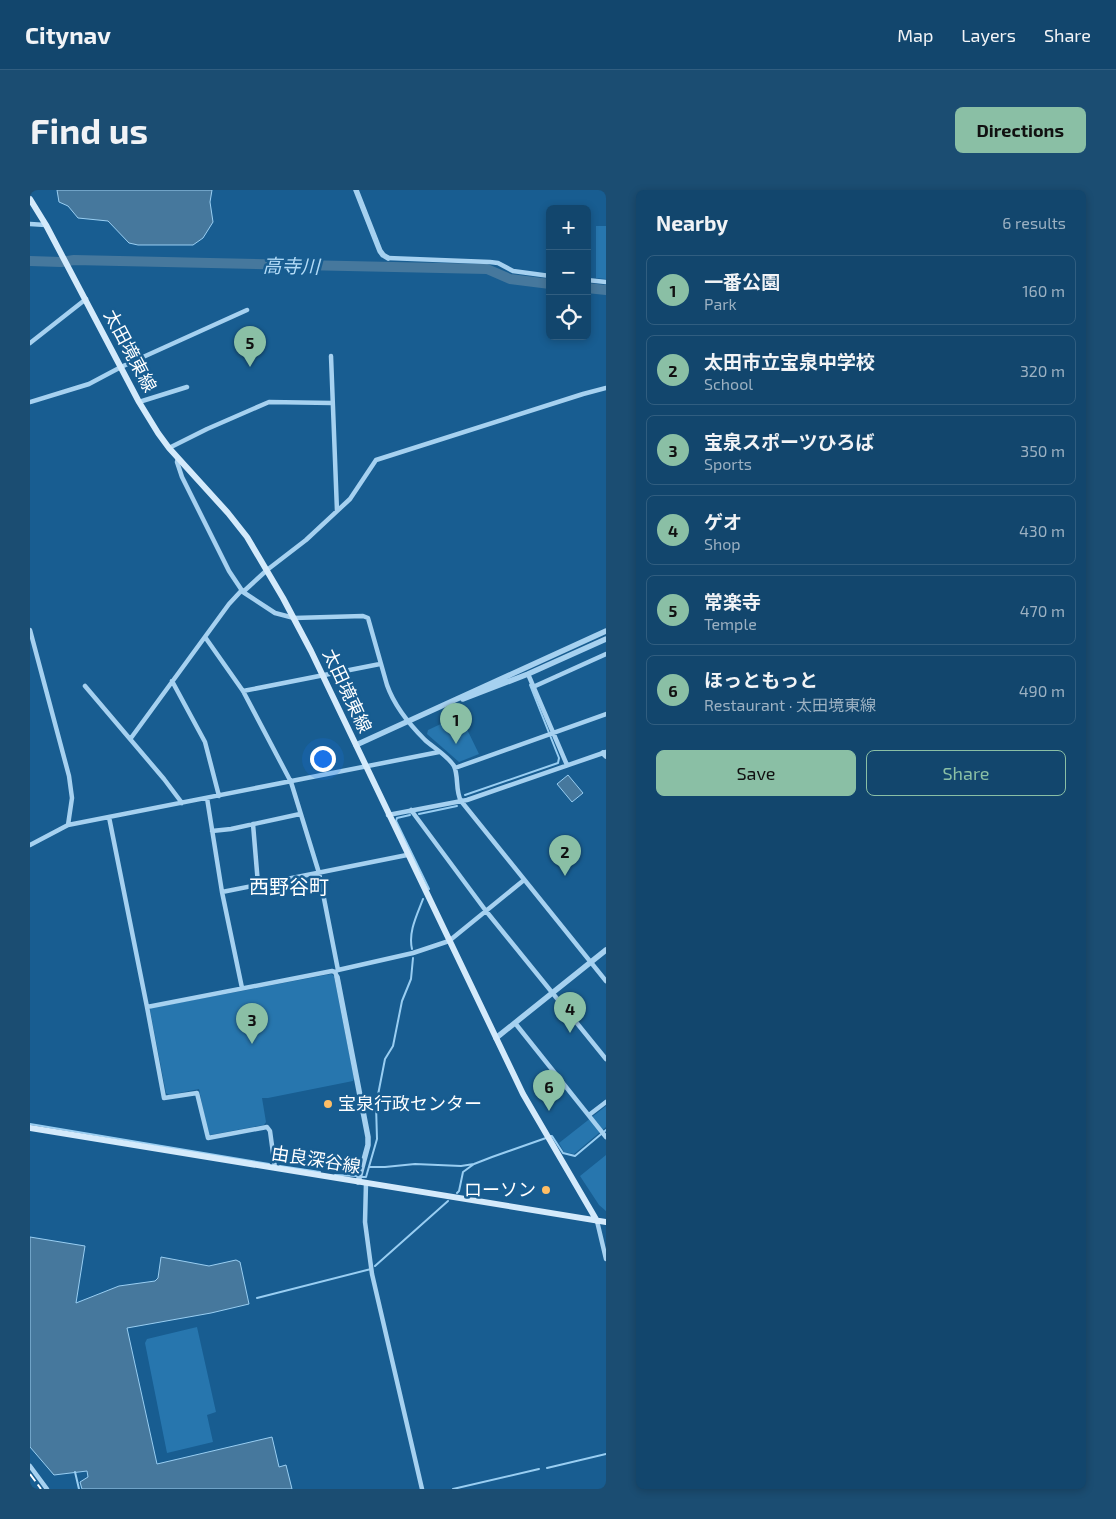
<!DOCTYPE html>
<meta charset="utf-8">
<style>
body{margin:0;font-family:"Exo 2","Noto Sans JP",sans-serif;background:#1b4d72;color:#f1f3f6}
.controls{position:absolute;right:15px;top:15px;display:grid;overflow:hidden;border-radius:8px;box-shadow:0 2px 8px #0003}
.controls button{width:45px;height:45px;display:grid;place-items:center;padding:0;border:0;border-bottom:1px solid #315e80;background:#12466d;color:#f1f3f6;font:25px sans-serif}
.you{position:absolute;left:292px;top:568px;width:18px;height:18px;margin:-12px;border:4px solid #fff;border-radius:50%;background:#1a73e8;box-shadow:0 0 0 8px #1a73e833}
.badge{display:grid;place-items:center;width:32px;height:32px;border-radius:50%;background:#8abfa5;color:#111;font-size:16px;font-weight:700}
.pin{position:absolute;translate:-50% -41px;filter:drop-shadow(0 1px 2px #0008)}
.pin::after{content:'';position:absolute;top:26px;width:18px;height:15px;background:inherit;clip-path:polygon(0 0,100% 0,50% 100%)}
.list{margin:0;padding:0;list-style:none}
h2{display:flex;justify-content:space-between;align-items:center;height:65px;margin:0;padding:0 20px;font-size:21px}
h2 small{font-size:16px;font-weight:400;color:#9cb1c2}
.list li{display:grid;grid-template-columns:32px 1fr auto;gap:15px;align-items:center;box-sizing:border-box;height:70px;margin:0 10px 10px;padding:0 10px;border:1px solid #315e80;border-radius:8px}
.list b{display:block;font-size:19px;white-space:nowrap}
.list p{margin:0;font-size:16px;white-space:nowrap;color:#9cb1c2}
.list em{font-size:16px;font-style:normal;color:#9cb1c2}
.actions{display:flex;gap:10px;padding:15px 20px}
.actions a{flex:1;padding:11px 0;border:1px solid #8abfa5;border-radius:8px;text-align:center;font-size:18px;color:#8abfa5}
.actions .main{background:#8abfa5;color:#111}
.icon{flex:none;width:28px;height:28px;fill:none;stroke:currentColor;stroke-width:2;stroke-linecap:round;stroke-linejoin:round}
.map{position:relative;flex:none;width:576px;height:1299px;overflow:hidden;border-radius:8px}
header{display:flex;align-items:center;gap:30px;box-sizing:border-box;height:70px;padding:0 25px;background:#12466d;border-bottom:1px solid #315e80}
header strong{font-size:24px}
nav{display:flex;gap:28px;margin-inline-start:auto;font-size:18px}
.intro{display:flex;align-items:center;justify-content:space-between;box-sizing:border-box;height:120px;padding:0 30px}
h1{margin:0;font-size:35px}
.button{padding:12px 22px;border-radius:8px;background:#8abfa5;color:#111;font-size:18px;font-weight:700}
main{display:flex;gap:30px;padding:0 30px}
aside{flex:1;background:#12466d;border-radius:8px;box-shadow:0 2px 8px #0003}
.map>svg:first-child{display:block}
.green{fill:#2776ae}
.water{fill:#46789d;stroke:#99cef2}
.lines{fill:none;stroke-linecap:round;stroke-linejoin:round}
.stream{stroke:#99cef2;stroke-width:2}
.river{stroke:#46789d;stroke-width:10}
.minor{stroke:#a6d1f0;stroke-width:4.5}
.tertiary{stroke:#a6d1f0;stroke-width:5.5}
.secondary{stroke:#d4eafb;stroke-width:6}
.rail{stroke:#fff;stroke-width:2;stroke-dasharray:9 4;stroke-linecap:butt}
.poi-dot{fill:#ffbe65;stroke:#185d91;stroke-width:2}
.labels{text-anchor:middle;stroke-width:5;stroke-linejoin:round;paint-order:stroke}
.street-label{font-size:18px;fill:#fff;stroke:#185d91}
.poi-label{font-size:18px;fill:#fff;stroke:#185d91;text-anchor:start}
.water-label{font-size:19px;font-style:italic;fill:#b2dbf7;stroke:#185d91}
.quarter-label{font-size:20px;fill:#fff;stroke:#185d91}
</style>
<header>
<strong>Citynav</strong>
<nav><a>Map</a><a>Layers</a><a>Share</a></nav>
</header>
<div class="intro"><h1>Find us</h1><a class="button">Directions</a></div>
<main>
<div class="map">
<svg width="576" height="1299" viewBox="0 0 576 1299">
<rect width="100%" height="100%" fill="#185d91"/>
<path class="green" d="M566 36H576V89L566 88Z
M430 525 449 564 429 572 397 544 398 540Z
M301 784 304 786 324 888 323 891 238 908H232L236 932 234 935 180 945 178 944 169 899 139 905 136 903 120 820 121 818Z
M576 916V937L544 964 534 962 529 953Z
M576 965V1021L569 1015 550 986Z
M167 1137 186 1222 177 1225 183 1252 137 1263 115 1153 117 1149Z"/>
<path class="water" d="M27 0H182L180 12 183 32 173 48 163 55H108L99 53 78 31 48 28 38 16 29 12Z
M538 585 553 603 542 612 527 594Z
M0 1047 55 1056 46 1113 89 1096 125 1091 128 1088 131 1067 179 1076 206 1070 210 1072 219 1114 181 1123 97 1138 127 1274 242 1247 249 1277 256 1275 262 1299H52L50 1292 58 1287 57 1281 24 1285 0 1257Z"/>
<g class="lines">
<path class="stream" d="M435 605 528 573 529 568 500 495
M389 624 427 616
M380 625 367 628 366 631 399 699
M382 759C378 742 387 725 393 709
M0 934 239 974
M520 946H522L533 963 545 966 576 940
M250 976 290 982
M340 977H355L385 974 431 976 444 974
M305 985 327 986
M332 987H336L347 949 346 915 355 869 363 856 372 811 381 789 383 768
M427 1003 429 1001 433 982 444 974 462 967 516 948
M345 1076 418 1011
M227 1108 341 1079
M517 1278 576 1264
M45 1282 49 1299
M423 1299 509 1279"/>
<path class="river" d="M0 71 31 72 44 70 457 79 480 89 520 94
M557 98 576 100"/>
<path class="minor" d="M0 34 16 35
M358 68 460 72 468 73 483 81 520 86
M557 90 576 92
M0 153 56 109
M301 166 307 321
M0 212 59 194 91 177 217 120
M109 212 157 197
M139 258 177 239 239 212 302 213
M148 268 147 272 152 287 199 381 213 402 245 423 264 428 333 426 338 428 357 495C364 515 380 535 395 550 404 558 418 566 424 576 429 587 425 600 431 611L576 791
M213 402 237 380 276 350 320 309 346 270 553 204 576 198
M0 440 39 586 42 608 38 635
M175 447 213 501 261 592 289 683 308 780 305 782
M498 484 537 575
M142 491 175 552 189 606
M55 496 134 589 152 613
M503 497 576 464
M213 501 350 474
M101 548 199 414 212 400
M425 578 576 524
M177 608 192 702 212 798
M381 620 456 721 576 869
M358 625 437 610 576 562
M79 627 117 817
M223 634 228 694
M182 641 201 639 270 624
M0 655 38 635 409 562
M192 702 377 665
M308 780 383 763 419 751 494 690
M485 833 576 947
M559 925 576 912
M245 978 240 941 237 937 178 948 167 903 134 908 117 817 302 781 305 782 307 787
M336 993 335 1032 342 1084 392 1299
M567 1031 576 1069
M0 1276 17 1299"/>
<path class="tertiary" d="M326 0 350 61 353 65 358 68
M433 509 498 484 576 449
M326 555 576 441
M573 563 576 566
M307 787 338 947V955L328 992
M466 848 576 760"/>
<path class="secondary" d="M0 9 16 35 109 212 128 243 139 258 198 323 217 347 253 408 281 461 493 904 567 1031
M0 938 576 1032"/>
<path class="rail" d="M0 1284 11 1299"/>
</g>
<g class="poi-dot">
<circle cx="298" cy="914" r="5"/>
<circle cx="516" cy="1000" r="5"/>
</g>
<g class="labels">
<g class="street-label">
<text transform="translate(100 161) rotate(62)" y="6">太田境東線</text>
<text transform="translate(317 501) rotate(65)" y="6">太田境東線</text>
<text transform="translate(286 970) rotate(9)" y="6">由良深谷線</text>
</g>
<g class="poi-label">
<text x="308" y="920">宝泉行政センター</text>
<text x="506" y="1006" text-anchor="end">ローソン</text>
</g>
<g class="water-label">
<text transform="translate(261 76) rotate(1)" y="7">高寺川</text>
</g>
<g class="quarter-label">
<text x="259" y="704">西野谷町</text>
</g>
</g>
</svg>
<div class="controls">
<button>+</button>
<button>−</button>
<button><svg class="icon" aria-label="locate" viewBox="0 0 24 24"><circle cx="12" cy="12" r="6"/><path d="M12 2v4M12 18v4M2 12h4M18 12h4"/></svg></button>
</div>
<div class="you"></div>
<div class="pin badge" style="left:426px;top:554px">1</div>
<div class="pin badge" style="left:535px;top:686px">2</div>
<div class="pin badge" style="left:222px;top:854px">3</div>
<div class="pin badge" style="left:540px;top:843px">4</div>
<div class="pin badge" style="left:220px;top:177px">5</div>
<div class="pin badge" style="left:519px;top:921px">6</div>
</div>
<aside>
<h2>Nearby<small>6 results</small></h2>
<ul class="list">
<li><span class="badge">1</span><div><b>一番公園</b><p>Park</p></div><em>160 m</em></li>
<li><span class="badge">2</span><div><b>太田市立宝泉中学校</b><p>School</p></div><em>320 m</em></li>
<li><span class="badge">3</span><div><b>宝泉スポーツひろば</b><p>Sports</p></div><em>350 m</em></li>
<li><span class="badge">4</span><div><b>ゲオ</b><p>Shop</p></div><em>430 m</em></li>
<li><span class="badge">5</span><div><b>常楽寺</b><p>Temple</p></div><em>470 m</em></li>
<li><span class="badge">6</span><div><b>ほっともっと</b><p>Restaurant · 太田境東線</p></div><em>490 m</em></li>
</ul>
<div class="actions"><a class="main">Save</a><a>Share</a></div>
</aside>
</main>
